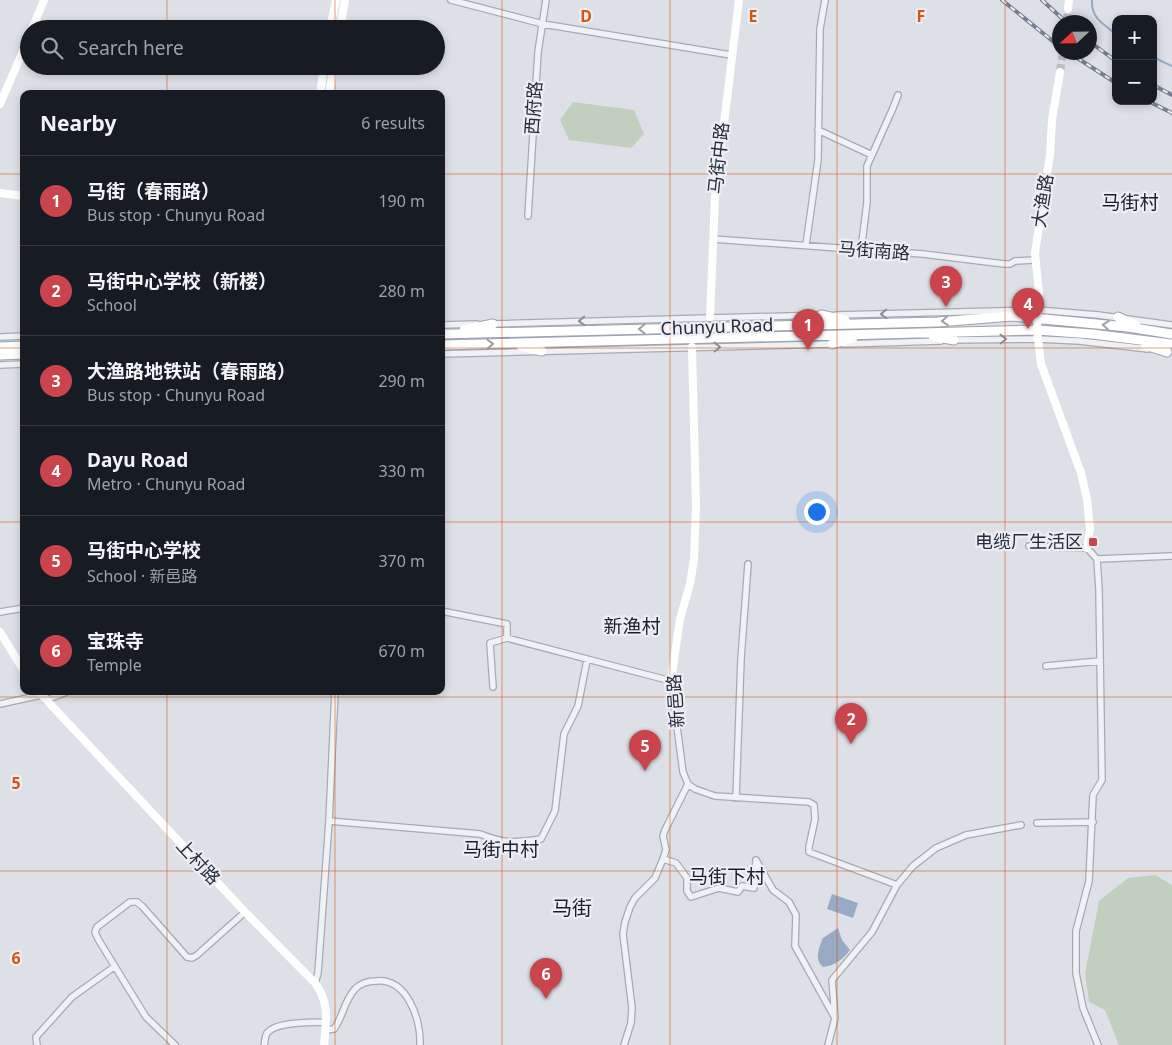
<!DOCTYPE html>
<meta charset="utf-8">
<style>
body{margin:0;font-family:"Noto Sans","Noto Sans SC",sans-serif;background:#242831;color:#f1f3f6}
.controls{position:absolute;right:15px;top:15px;display:grid;overflow:hidden;border-radius:10px;box-shadow:0 2px 8px #0003}
.controls button{width:45px;height:45px;display:grid;place-items:center;padding:0;border:0;border-bottom:1px solid #363941;background:#171b24;color:#f1f3f6;font:25px sans-serif}
.compass{position:absolute;left:1052px;top:15px;width:45px;height:45px;border-radius:50%;background:#171b24;box-shadow:0 2px 8px #0003;rotate:248deg}
.you{position:absolute;left:816px;top:511px;width:18px;height:18px;margin:-12px;border:4px solid #fff;border-radius:50%;background:#1a73e8;box-shadow:0 0 0 8px #1a73e833}
.badge{display:grid;place-items:center;width:32px;height:32px;border-radius:50%;background:#c9444c;color:#fff;font-size:16px;font-weight:700}
.pin{position:absolute;translate:-50% -41px;filter:drop-shadow(0 1px 2px #0008)}
.pin::after{content:'';position:absolute;top:26px;width:18px;height:15px;background:inherit;clip-path:polygon(0 0,100% 0,50% 100%)}
.list{margin:0;padding:0;list-style:none}
h2{display:flex;justify-content:space-between;align-items:center;height:65px;margin:0;padding:0 20px;font-size:21px}
h2 small{font-size:16px;font-weight:400;color:#9ea1a6}
.list li{display:grid;grid-template-columns:32px 1fr auto;gap:15px;align-items:center;box-sizing:border-box;height:90px;padding:0 20px;border-top:1px solid #363941}
.list b{display:block;font-size:19px;white-space:nowrap}
.list p{margin:0;font-size:16px;white-space:nowrap;color:#9ea1a6}
.list em{font-size:16px;font-style:normal;color:#9ea1a6}
.icon{flex:none;width:28px;height:28px;fill:none;stroke:currentColor;stroke-width:2;stroke-linecap:round;stroke-linejoin:round}
.map{position:relative;flex:none;width:1172px;height:1045px;overflow:hidden}
.search{position:absolute;background:#171b24;box-shadow:0 2px 8px #0003;left:20px;top:20px;width:425px;height:55px;display:flex;align-items:center;gap:12px;box-sizing:border-box;padding:0 18px;border-radius:28px;color:#9ea1a6;font-size:19px}
.panel{position:absolute;background:#171b24;box-shadow:0 2px 8px #0003;left:20px;top:90px;width:425px;height:605px;border-radius:10px}
.map>svg:first-child{display:block}
.green{fill:#c1d0be}
.water{fill:#98aac5}
.lines{fill:none;stroke-linecap:round;stroke-linejoin:round}
.stream{stroke:#98aac5;stroke-width:2}
.secondary-tunnel{stroke:#b9bcc4;stroke-width:8;stroke-dasharray:8 4;stroke-linecap:butt}
.street-casing{stroke:#a6aab3;stroke-width:8}
.primary-casing{stroke:#9ca3b1;stroke-width:11}
.street{stroke:#eff1f5;stroke-width:5.5}
.secondary{stroke:#fff;stroke-width:8}
.primary{stroke:#fff;stroke-width:9}
.rail-casing{stroke:#777e8f;stroke-width:4}
.rail{stroke:#eceef4;stroke-width:2;stroke-dasharray:5.5;stroke-linecap:butt}
.oneway{stroke:#8b8f98}
.oneway2{stroke:#9ea0a7}
.grid{fill:none;stroke:#d55511;stroke-width:1;stroke-opacity:0.55}
.poi-dot{fill:#c9444c;stroke:#eceef4;stroke-width:2}
.labels{text-anchor:middle;stroke-width:4.5;stroke-linejoin:round;paint-order:stroke}
.street-label{font-size:18px;fill:#272d3c;stroke:#eceef4}
.poi-label{font-size:18px;fill:#272d3c;stroke:#eceef4;text-anchor:end}
.neighbourhood-label{font-size:19px;fill:#191e2d;stroke:#eceef4}
.quarter-label{font-size:20px;fill:#191e2d;stroke:#eceef4}
.grid-label{font-size:16px;text-anchor:middle;font-weight:bold;fill:#d55511;stroke:#eceef4;stroke-width:4.5;stroke-linejoin:round;paint-order:stroke}
</style>
<div class="map">
<svg width="1172" height="1045" viewBox="0 0 1172 1045">
<rect width="100%" height="100%" fill="#dde0e6"/>
<path class="green" d="M573 102 634 110 644 134 631 148 569 140 560 120Z
M1155 875 1172 885V1045H1119L1105 1010 1089 1002 1085 974 1099 901 1128 878Z"/>
<path class="water" d="M832 894 858 903 853 918 827 909Z
M838 928 842 940 850 950C843 959 835 966 823 967 814 960 819 947 823 938Z"/>
<g class="lines">
<path class="stream" d="M1092 0C1091 18 1103 24 1116 34
M1153 57 1172 66"/>
<path class="secondary-tunnel" d="M1067 22 1068 9
M1060 72 1063 52"/>
<g class="street-casing">
<path id="street" d="M451 0 543 24 731 55
M818 130 872 155
M528 216 538 52 546 0
M713 239 923 254 1004 264H1010L1015 261 1034 260
M806 245 818 160 820 29 825 0
M861 251 867 202V166L893 108 898 95
M836 315 1038 310 1098 315 1172 325
M491 324 824 315
M441 325 477 324
M0 337 24 336
M951 340 1038 339 1079 341 1148 349
M843 344 941 341
M441 354 834 344
M0 365 24 364
M1029 546 1087 548 1097 559 1099 590 1102 780 1093 795 1089 881 1076 931V973L1083 1008 1098 1045
M1097 559 1172 556
M441 611 507 624V638
M0 612 24 608
M1046 666 1100 661
M493 687 490 643 507 638 671 681 683 772 688 784 695 789 715 796 809 802 814 805 815 819 809 847V852L897 885
M46 700 69 691
M0 704 41 695
M736 798 741 659 748 564
M329 821 480 834C506 844 514 843 541 839L555 811 564 734 578 706 587 660
M1037 823 1093 822
M663 859 676 863 687 878V891L691 897 719 888 738 892 742 886 754 888 756 860 773 890 789 902 796 915 795 946 835 1018
M315 983 318 973 329 821 335 691
M326 1030 334 1029C343 1017 344 1001 355 989 361 983 368 981 376 981 407 978 421 1019 420 1045
M37 1045 36 1037 72 997 114 967
M175 1045 146 1017 98 939 95 932 97 927 130 902H137L142 906 187 957 192 958 197 955 245 912
M264 1045C265 1042 265 1036 267 1033 276 1021 312 1023 326 1022
M624 1045 631 1023 632 1008 623 934 625 922 630 907 635 898 655 878 663 859 666 850 663 836 665 830 688 784
M828 1045 835 1018 832 980 872 932 897 885 913 866 936 848 966 835 1021 825"/>
</g>
<g class="primary-casing">
<path id="primary" d="M821 315 845 320
M1118 317 1136 325
M464 330 493 324
M441 334 938 322 1012 316 1128 327 1172 334
M933 336 954 340
M832 344 853 338
M441 345 1037 330 1092 334 1172 344
M1145 345 1167 352
M521 346 542 351
M0 347 24 346
M0 355 24 354"/>
</g>
<use href="#street" class="street"/>
<path class="secondary" d="M1068 9 1069 0
M32 29 44 0
M330 29 336 0
M340 29 345 0
M1060 72 1052 120 1050 155 1035 253 1039 293 1037 330 1041 364 1081 473 1087 499 1090 529 1087 548
M320 94 324 66
M329 94 334 66
M0 104 29 37
M0 193 24 196
M710 317 715 197 739 0
M0 632 24 671
M671 681 680 619 690 584 694 559 696 506 692 347
M38 691 245 912 315 983C330 1003 326 1021 324 1045"/>
<use href="#primary" class="primary"/>
<g class="rail-casing">
<path id="rail" d="M1002 0 1060 47
M1042 0 1066 22
M1090 42 1116 61
M1068 52 1116 83
M1153 85 1172 95
M1148 101 1172 113"/>
</g>
<use href="#rail" class="rail"/>
</g>
<defs><path id="oneway-chevron" d="M-2-3.5L2.5 0L-2 3.5" fill="none" stroke-width="1.6" stroke-linecap="round" stroke-linejoin="round" transform="scale(1.25)"/></defs>
<g class="oneway">
<use href="#oneway-chevron" transform="translate(884 314) rotate(178)"/>
<use href="#oneway-chevron" transform="translate(582 321) rotate(178)"/>
<use href="#oneway-chevron" transform="translate(1003 339) rotate(-1)"/>
<use href="#oneway-chevron" transform="translate(717 347) rotate(-1)"/>
</g>
<g class="oneway2">
<use href="#oneway-chevron" transform="translate(945 321) rotate(175)"/>
<use href="#oneway-chevron" transform="translate(1106 325) rotate(-174)"/>
<use href="#oneway-chevron" transform="translate(642 329) rotate(179)"/>
<use href="#oneway-chevron" transform="translate(490 344) rotate(-2)"/>
</g>
<path class="grid" d="M167 0V29M335 0V29M502 0V1045M670 0V1045M837 0V1045M1005 0V1045M167 66V94M335 66V94M0 174H24M441 174H1172M0 348H24M441 348H1172M0 522H24M441 522H1172M167 691V1045M335 691V1045M0 697H1172M0 871H1172"/>
<rect class="poi-dot" x="1088" y="537" width="10" height="10" rx="2.5"/>
<g class="labels">
<g class="street-label">
<text transform="translate(534 108) rotate(-86)" y="6">西府路</text>
<text transform="translate(719 158) rotate(-84)" y="6">马街中路</text>
<text transform="translate(1043 201) rotate(-81)" y="6">大渔路</text>
<text transform="translate(874 251) rotate(4)" y="6">马街南路</text>
<text transform="translate(717 327) rotate(-2)" y="6">Chunyu Road</text>
<text transform="translate(676 701) rotate(-94)" y="6">新邑路</text>
<text transform="translate(198 862) rotate(47)" y="6">上村路</text>
</g>
<g class="poi-label">
<text x="1083" y="548">电缆厂生活区</text>
</g>
<g class="neighbourhood-label">
<text x="1130" y="209">马街村</text>
<text x="632" y="633">新渔村</text>
<text x="501" y="856">马街中村</text>
<text x="727" y="883">马街下村</text>
</g>
<g class="quarter-label">
<text x="572" y="915">马街</text>
</g>
</g>
<g class="grid-label">
<text x="586" y="22">D</text>
<text x="753" y="22">E</text>
<text x="921" y="22">F</text>
<text x="16" y="789">5</text>
<text x="16" y="964">6</text>
</g>
</svg>
<div class="controls">
<button>+</button>
<button>−</button>
</div>
<svg class="compass" viewBox="-18 -18 36 36"><path d="M0-13l5 13h-10z" fill="#e53935"/><path d="M0 13l5-13h-10z" fill="#9ea1a6"/></svg>
<div class="you"></div>
<div class="pin badge" style="left:808px;top:350px">1</div>
<div class="pin badge" style="left:851px;top:744px">2</div>
<div class="pin badge" style="left:946px;top:307px">3</div>
<div class="pin badge" style="left:1028px;top:329px">4</div>
<div class="pin badge" style="left:645px;top:771px">5</div>
<div class="pin badge" style="left:546px;top:999px">6</div>
<div class="search"><svg class="icon" aria-label="search" viewBox="0 0 24 24"><circle cx="10" cy="10" r="6"/><path d="M15 15l6 6"/></svg>Search here</div>
<section class="panel">
<h2>Nearby<small>6 results</small></h2>
<ul class="list">
<li><span class="badge">1</span><div><b>马街（春雨路）</b><p>Bus stop · Chunyu Road</p></div><em>190 m</em></li>
<li><span class="badge">2</span><div><b>马街中心学校（新楼）</b><p>School</p></div><em>280 m</em></li>
<li><span class="badge">3</span><div><b>大渔路地铁站（春雨路）</b><p>Bus stop · Chunyu Road</p></div><em>290 m</em></li>
<li><span class="badge">4</span><div><b>Dayu Road</b><p>Metro · Chunyu Road</p></div><em>330 m</em></li>
<li><span class="badge">5</span><div><b>马街中心学校</b><p>School · 新邑路</p></div><em>370 m</em></li>
<li><span class="badge">6</span><div><b>宝珠寺</b><p>Temple</p></div><em>670 m</em></li>
</ul>
</section>
</div>
